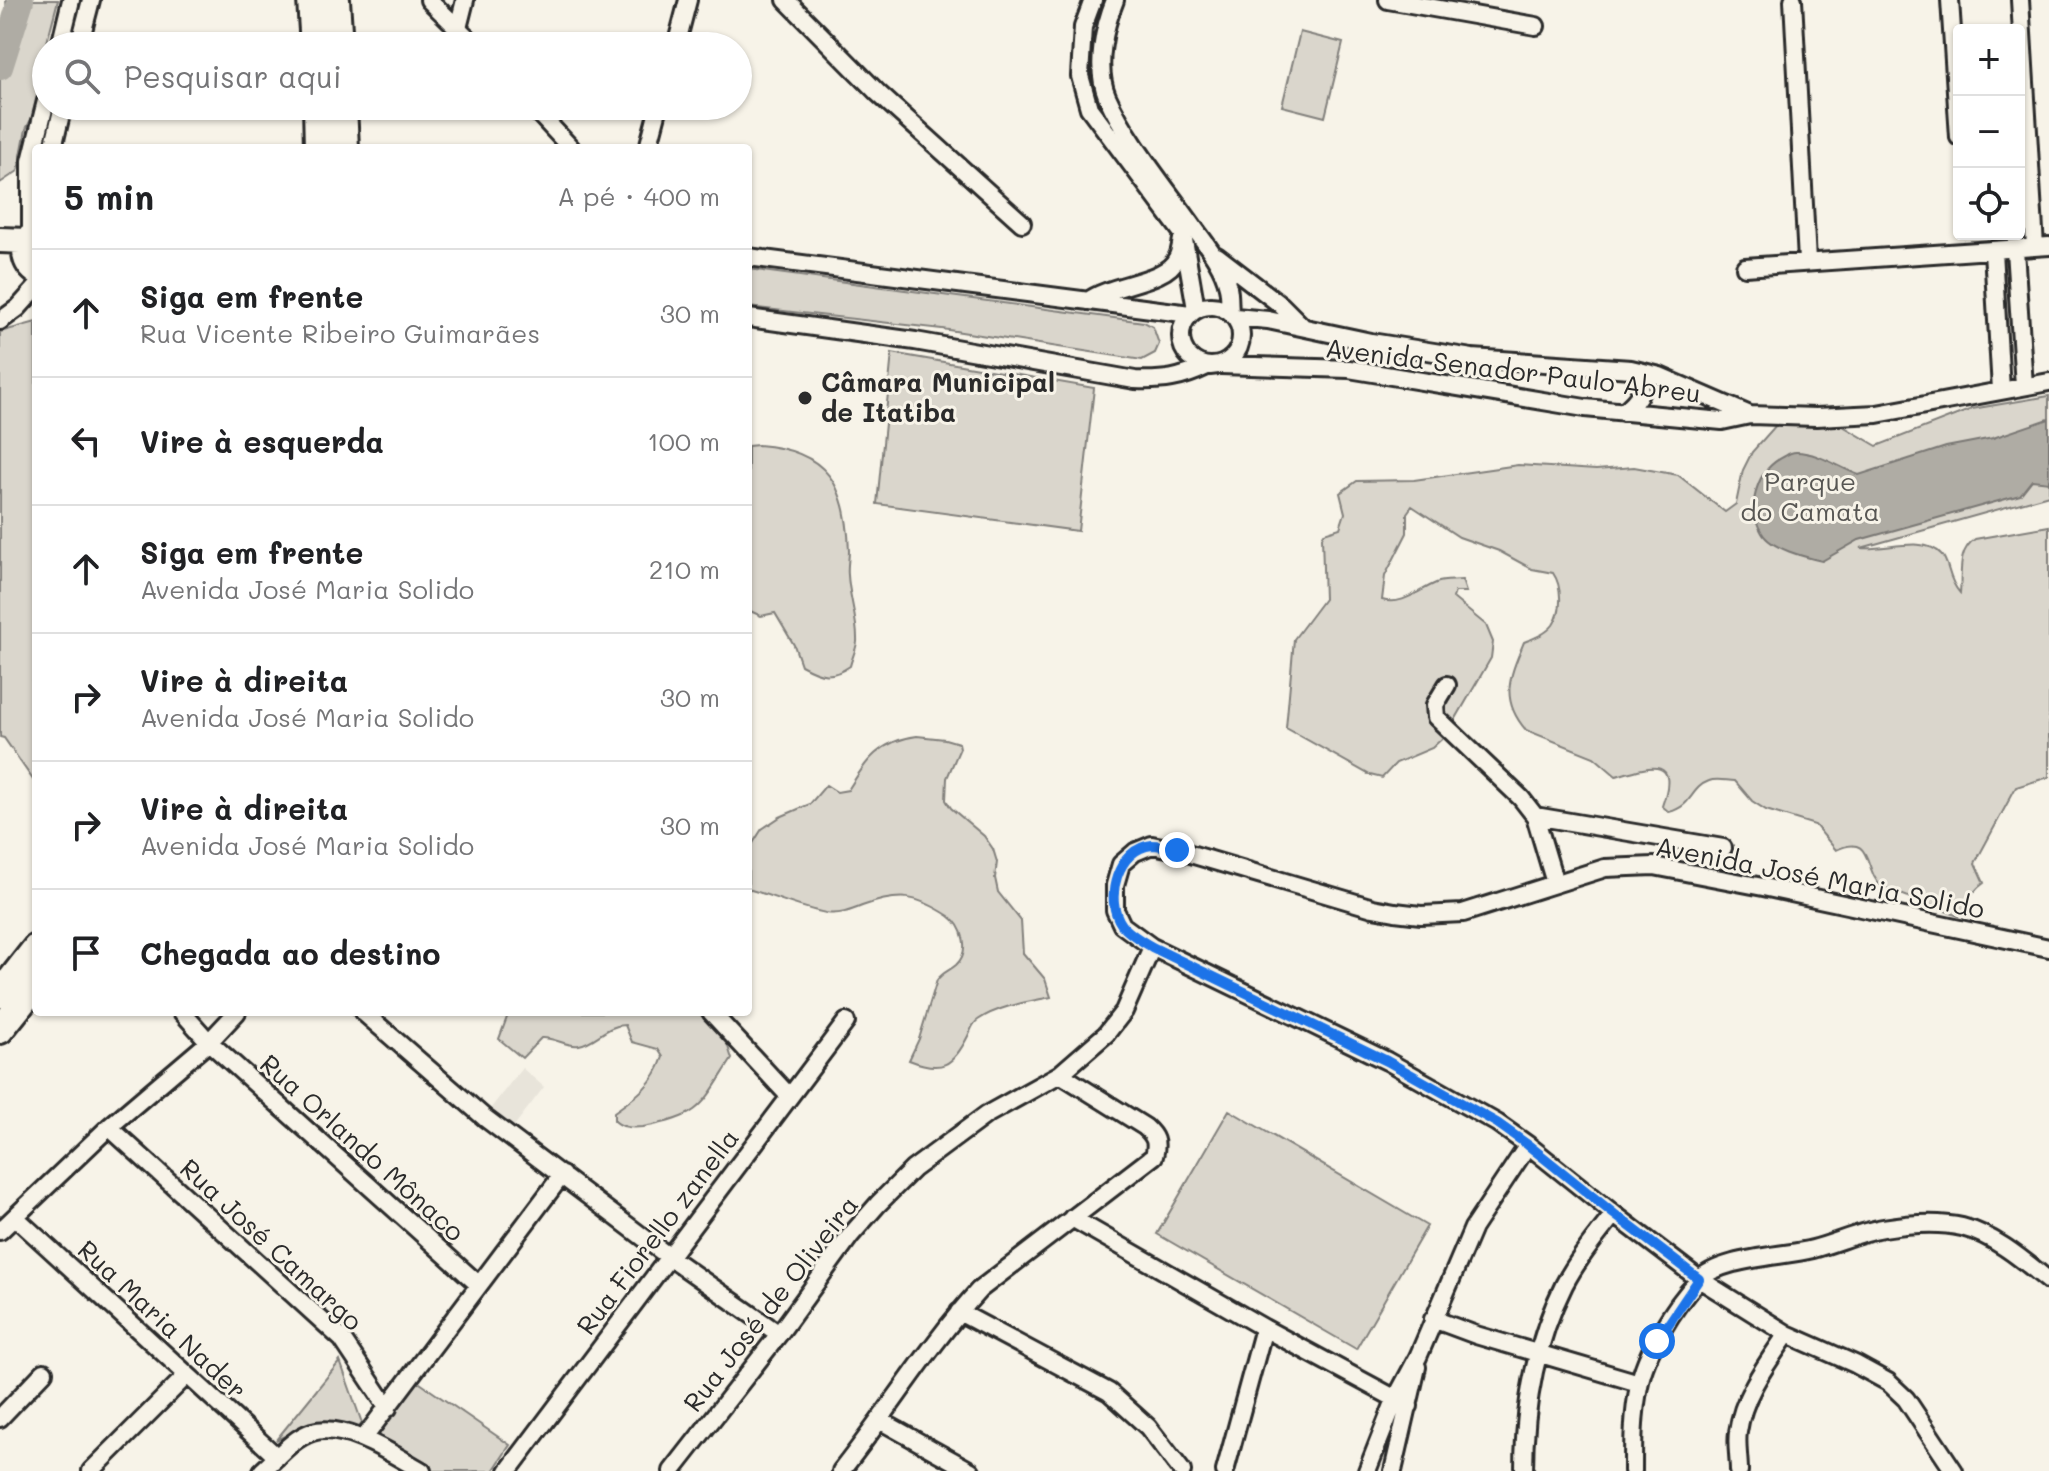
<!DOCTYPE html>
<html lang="pt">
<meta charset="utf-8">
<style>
body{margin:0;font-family:Mali,sans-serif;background:#f2f2f2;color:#202124}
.controls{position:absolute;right:24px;top:24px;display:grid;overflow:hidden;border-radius:8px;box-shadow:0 2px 6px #0004}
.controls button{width:72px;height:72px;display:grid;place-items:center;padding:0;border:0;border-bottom:2px solid #e0e0e0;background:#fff;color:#202124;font:40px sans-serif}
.stop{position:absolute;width:24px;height:24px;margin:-18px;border:6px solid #1a73e8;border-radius:50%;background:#fff}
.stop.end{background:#1a73e8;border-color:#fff;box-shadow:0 2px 8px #0008}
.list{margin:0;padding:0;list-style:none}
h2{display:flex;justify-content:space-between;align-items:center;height:104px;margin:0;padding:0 32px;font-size:34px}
h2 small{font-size:26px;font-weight:400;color:#757577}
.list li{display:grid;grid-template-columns:52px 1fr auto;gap:24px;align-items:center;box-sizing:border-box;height:128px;padding:0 32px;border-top:2px solid #e0e0e0}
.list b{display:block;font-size:30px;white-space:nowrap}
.list p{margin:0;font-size:26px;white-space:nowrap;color:#757577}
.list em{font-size:26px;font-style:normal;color:#757577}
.icon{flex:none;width:44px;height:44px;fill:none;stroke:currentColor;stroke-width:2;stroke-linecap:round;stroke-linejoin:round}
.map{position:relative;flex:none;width:2049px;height:1471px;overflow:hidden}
.search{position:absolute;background:#fff;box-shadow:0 2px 6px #0004;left:32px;top:32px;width:720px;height:88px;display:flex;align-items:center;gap:20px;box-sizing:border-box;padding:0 28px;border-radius:44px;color:#757577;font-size:30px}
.panel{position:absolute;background:#fff;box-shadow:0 2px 6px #0004;left:32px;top:144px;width:720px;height:872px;border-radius:8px}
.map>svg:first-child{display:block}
.built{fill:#e8e4da}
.green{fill:#dad6cc;stroke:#82807c;stroke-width:2}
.water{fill:#afaca4;stroke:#7a7874;stroke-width:2}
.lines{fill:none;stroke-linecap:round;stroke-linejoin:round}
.river{stroke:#afaca4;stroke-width:26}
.street-casing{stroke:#2b2b2b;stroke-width:22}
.secondary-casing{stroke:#2b2b2b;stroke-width:30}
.primary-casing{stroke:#2b2b2b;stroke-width:32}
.highway-casing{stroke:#2b2b2b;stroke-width:36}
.street{stroke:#f7f3e8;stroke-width:16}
.secondary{stroke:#f7f3e8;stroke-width:24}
.primary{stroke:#f7f3e8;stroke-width:26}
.highway{stroke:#f7f3e8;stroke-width:30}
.route{stroke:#1a73e8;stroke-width:10}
.poi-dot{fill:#2b2b2b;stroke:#f7f3e8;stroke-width:3}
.labels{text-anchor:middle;stroke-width:6;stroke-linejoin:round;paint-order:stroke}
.street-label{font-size:26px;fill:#2b2b2b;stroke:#f7f3e8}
.poi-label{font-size:26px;font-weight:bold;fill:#2b2b2b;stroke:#f7f3e8;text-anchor:start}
.park-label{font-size:26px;fill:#575653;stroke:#f7f3e8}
</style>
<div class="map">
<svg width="2049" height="1471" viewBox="0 0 2049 1471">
<rect width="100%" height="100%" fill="#f7f3e8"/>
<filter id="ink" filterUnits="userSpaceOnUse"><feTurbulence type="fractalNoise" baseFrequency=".0125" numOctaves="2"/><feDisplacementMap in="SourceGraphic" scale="16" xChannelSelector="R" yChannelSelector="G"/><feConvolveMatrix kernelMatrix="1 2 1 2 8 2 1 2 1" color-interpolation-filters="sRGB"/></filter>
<g filter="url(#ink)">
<path class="built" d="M522 1068 544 1087 511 1130 487 1113Z"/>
<path class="green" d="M6 0H58L46 46 45 80 39 104 26 129 18 171 0 183V31L7 14Z
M1300 32 1343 43 1325 117 1282 106Z
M748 269 1144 322 1153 327 1159 344 1155 353 1142 360 942 329 748 307Z
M36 322V677L32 680 36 684V784L4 738 0 737V332Z
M892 353 1094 388 1078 531 877 504Z
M2049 396V495L1861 548C1884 551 1924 535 1941 554 1950 562 1947 579 1960 593 1962 573 1957 551 1975 539L2049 526V777L2016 787 1975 863 1984 883C1966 895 1970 908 1958 916L1882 887C1863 871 1874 832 1836 850L1815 825 1766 810 1752 801 1735 781C1727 781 1716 778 1709 781 1690 788 1693 806 1669 812L1662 806C1680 756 1651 766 1616 776L1594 757 1526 730C1499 699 1510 676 1524 642 1534 638 1546 634 1553 625 1563 611 1562 586 1553 573L1532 569 1499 551 1459 537 1412 506 1407 513V533L1385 576 1382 600C1402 606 1419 590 1436 583 1443 580 1454 581 1462 580L1466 592H1455L1453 598 1486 625 1493 642 1491 658 1447 734 1432 748 1396 763 1382 778 1370 775 1286 728 1294 639 1324 599 1322 537 1324 533 1340 528 1345 513 1340 493 1357 481 1414 480 1518 465 1596 470 1634 467 1678 475 1725 512 1736 504 1743 470 1752 452 1777 424 1841 425 1877 446 1972 409Z
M758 445C827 450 847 485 849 551 849 559 847 567 848 575 849 597 858 620 857 642 856 650 852 658 850 666 831 679 821 676 801 665L794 645 775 613 761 616 748 610V446Z
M917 736 945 739 959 743 960 748 947 778 946 800 951 808 984 836 993 849 997 862 995 878 998 892 1021 921 1023 953 1045 979 1051 997C1027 1002 999 1006 978 1020 973 1023 971 1030 968 1036 953 1066 942 1073 909 1060L919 1039 937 980C943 972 949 971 956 965 971 951 963 926 949 916 915 894 899 893 862 906 850 911 839 915 826 913 800 908 773 896 748 889V851L762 829 780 817 810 804 826 785 837 792 848 790C867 760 879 741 917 736Z
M509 1012H712L721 1025 732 1059C701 1107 702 1116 643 1127 632 1128 621 1128 614 1120V1112C637 1096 654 1084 663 1057L658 1049 632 1042 625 1025C606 1025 596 1042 579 1045 566 1047 555 1037 541 1038L522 1058 499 1039Z
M1229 1110 1427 1226 1356 1349 1157 1234Z
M340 1361 362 1423 355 1433 296 1431 276 1440Z
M417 1381 510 1445 493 1471H427L383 1449 379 1432Z"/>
<path class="water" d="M2049 419V482L2032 480 2020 495 1859 540 1822 561C1805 557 1771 549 1762 533 1745 505 1757 469 1785 456 1788 454 1793 452 1796 452 1818 452 1840 468 1859 475L1946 447 1993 438Z"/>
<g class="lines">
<path class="river" d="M0 67 21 0"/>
<g class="street-casing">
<path id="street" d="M429 0 476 46
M786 0 878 93 1022 223
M1093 0 1083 27 1080 76 1089 108 1183 234 1196 309
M1115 0C1104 27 1095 68 1107 96 1126 140 1167 189 1195 229 1208 247 1223 265 1228 287 1230 295 1229 304 1230 312
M1388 0 1536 26
M1793 0 1807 261
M1950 0 1959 137
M2020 0 2035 247
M458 28 465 0
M60 46 71 0
M79 46 91 0
M676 46 688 0
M532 106 571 148
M53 148 63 106
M648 148 659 106
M31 235V161L46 101
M2015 250 2024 386
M1993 251 2001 390
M1217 256 1281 305 1302 326
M748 257 1190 314
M1745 267 2049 246
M1088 301C1112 283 1166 283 1177 258 1180 253 1181 245 1182 239
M1181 336a30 30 0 1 1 60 0a30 30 0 1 1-60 0Z
M1235 317 1268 320 1371 342 1472 358 1631 369 1660 376 1750 415
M748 318 915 341 1135 380C1164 381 1180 379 1207 366
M0 321 18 308 36 288
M1221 365 1349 369 1585 408 1722 421 1750 415 1816 417 1877 414 2049 382
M1623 412C1641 398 1648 387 1631 369
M1447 685 1435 705 1436 717 1521 798 1535 816 1555 883
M1535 816 1723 848
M182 1012 209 1042 478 1284
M363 1012 485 1118 668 1256 779 1334
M711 1012 789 1096
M109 1127 342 1339 388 1408
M15 1217 277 1457
M1072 1218 1264 1328 1409 1406
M0 1231 109 1127 209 1042 237 1012
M959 1312 1109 1392 1148 1427 1182 1471
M1433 1319 1476 1335 1639 1383
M0 1418 44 1372
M881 1421 971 1471
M364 1438 562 1175
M91 1471 186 1376
M262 1471C277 1458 293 1438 312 1432 346 1422 394 1455 422 1471
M508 1471 846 1022
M672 1471 779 1334 850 1236 878 1204 913 1169 986 1115 1060 1074 1106 1034 1124 1011 1152 947
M841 1471C888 1412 928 1346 979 1290L1154 1156C1158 1142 1155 1136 1145 1127L1060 1074
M1225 1471 1264 1328
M1367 1471 1395 1400 1418 1357 1473 1228 1528 1145
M1393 1471 1417 1367
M1524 1471C1524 1407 1535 1343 1564 1285 1577 1260 1596 1237 1614 1214
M1633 1471C1633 1442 1633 1414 1639 1386 1645 1353 1674 1306 1698 1281 1720 1257 1781 1257 1813 1249 1836 1243 1859 1232 1883 1228 1907 1224 1937 1221 1962 1227 1994 1235 2023 1260 2049 1281
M1739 1471C1739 1458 1736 1444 1738 1432 1743 1395 1766 1365 1787 1334
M1954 1471 1906 1399 1888 1382 1855 1364 1787 1334 1699 1279 1614 1214 1528 1145 1497 1123 1387 1061 1152 947 1122 925 1115 910V885L1121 864 1135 852 1152 845 1177 850 1373 908 1395 912 1421 915 1463 913 1605 868 1654 866 1763 887 2049 948"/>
</g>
<g class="secondary-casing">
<path id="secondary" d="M36 231C22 243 21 260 36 272
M0 240 27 241"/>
</g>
<g class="primary-casing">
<path id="primary" d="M0 994 36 948
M0 1030 36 985"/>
</g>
<g class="highway-casing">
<path id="highway" d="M313 0 316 46
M334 0 337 46
M319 106 320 148
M341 106 343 148"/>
</g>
<use href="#street" class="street"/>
<use href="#secondary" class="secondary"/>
<use href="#primary" class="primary"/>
<use href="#highway" class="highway"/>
</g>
</g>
<g class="lines" filter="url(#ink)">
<path class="route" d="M1177 850C1170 848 1160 845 1152 845 1118 848 1103 899 1122 925 1129 934 1142 941 1152 947L1387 1061 1497 1123 1528 1145 1614 1214 1699 1279 1657 1341"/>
</g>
<circle class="poi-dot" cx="805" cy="398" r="8"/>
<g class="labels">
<g class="street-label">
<text transform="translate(1513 371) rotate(7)" y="9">Avenida Senador Paulo Abreu</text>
<text transform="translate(1820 878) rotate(11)" y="9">Avenida José Maria Solido</text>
<text transform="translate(362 1148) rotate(42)" y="9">Rua Orlando Mônaco</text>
<text transform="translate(658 1232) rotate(-53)" y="9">Rua Fiorello zanella</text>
<text transform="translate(271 1245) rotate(43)" y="9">Rua José Camargo</text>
<text transform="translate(771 1304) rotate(-52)" y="9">Rua José de Oliveira</text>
<text transform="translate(162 1320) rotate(43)" y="9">Rua Maria Nader</text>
</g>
<g class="poi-label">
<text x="821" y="392">Câmara Municipal<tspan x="821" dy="30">de Itatiba</tspan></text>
</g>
<g class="park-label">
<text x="1810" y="491">Parque<tspan x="1810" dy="30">do Camata</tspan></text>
</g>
</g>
</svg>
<div class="controls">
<button>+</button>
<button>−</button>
<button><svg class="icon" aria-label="locate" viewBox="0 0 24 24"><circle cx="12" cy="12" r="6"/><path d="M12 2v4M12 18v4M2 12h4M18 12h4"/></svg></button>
</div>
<div class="stop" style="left:1657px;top:1341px"></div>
<div class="stop end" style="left:1177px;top:850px"></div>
<div class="search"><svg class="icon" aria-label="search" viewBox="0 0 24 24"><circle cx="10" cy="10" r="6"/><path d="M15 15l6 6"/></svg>Pesquisar aqui</div>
<section class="panel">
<h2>5 min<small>A pé · 400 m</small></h2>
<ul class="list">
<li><svg class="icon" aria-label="ahead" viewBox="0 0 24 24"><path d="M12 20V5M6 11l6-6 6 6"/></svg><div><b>Siga em frente</b><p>Rua Vicente Ribeiro Guimarães</p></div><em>30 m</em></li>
<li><svg class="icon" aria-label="left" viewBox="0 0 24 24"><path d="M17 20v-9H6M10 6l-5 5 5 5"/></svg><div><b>Vire à esquerda</b></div><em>100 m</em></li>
<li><svg class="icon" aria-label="ahead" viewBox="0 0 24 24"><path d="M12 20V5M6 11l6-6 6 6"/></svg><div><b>Siga em frente</b><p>Avenida José Maria Solido</p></div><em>210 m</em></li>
<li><svg class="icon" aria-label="right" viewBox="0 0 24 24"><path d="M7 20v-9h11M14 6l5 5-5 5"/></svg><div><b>Vire à direita</b><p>Avenida José Maria Solido</p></div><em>30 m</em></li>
<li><svg class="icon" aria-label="right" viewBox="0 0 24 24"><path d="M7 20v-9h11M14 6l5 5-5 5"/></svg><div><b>Vire à direita</b><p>Avenida José Maria Solido</p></div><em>30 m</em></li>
<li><svg class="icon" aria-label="arrive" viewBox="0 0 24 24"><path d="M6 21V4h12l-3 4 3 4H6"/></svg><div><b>Chegada ao destino</b></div></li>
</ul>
</section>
</div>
